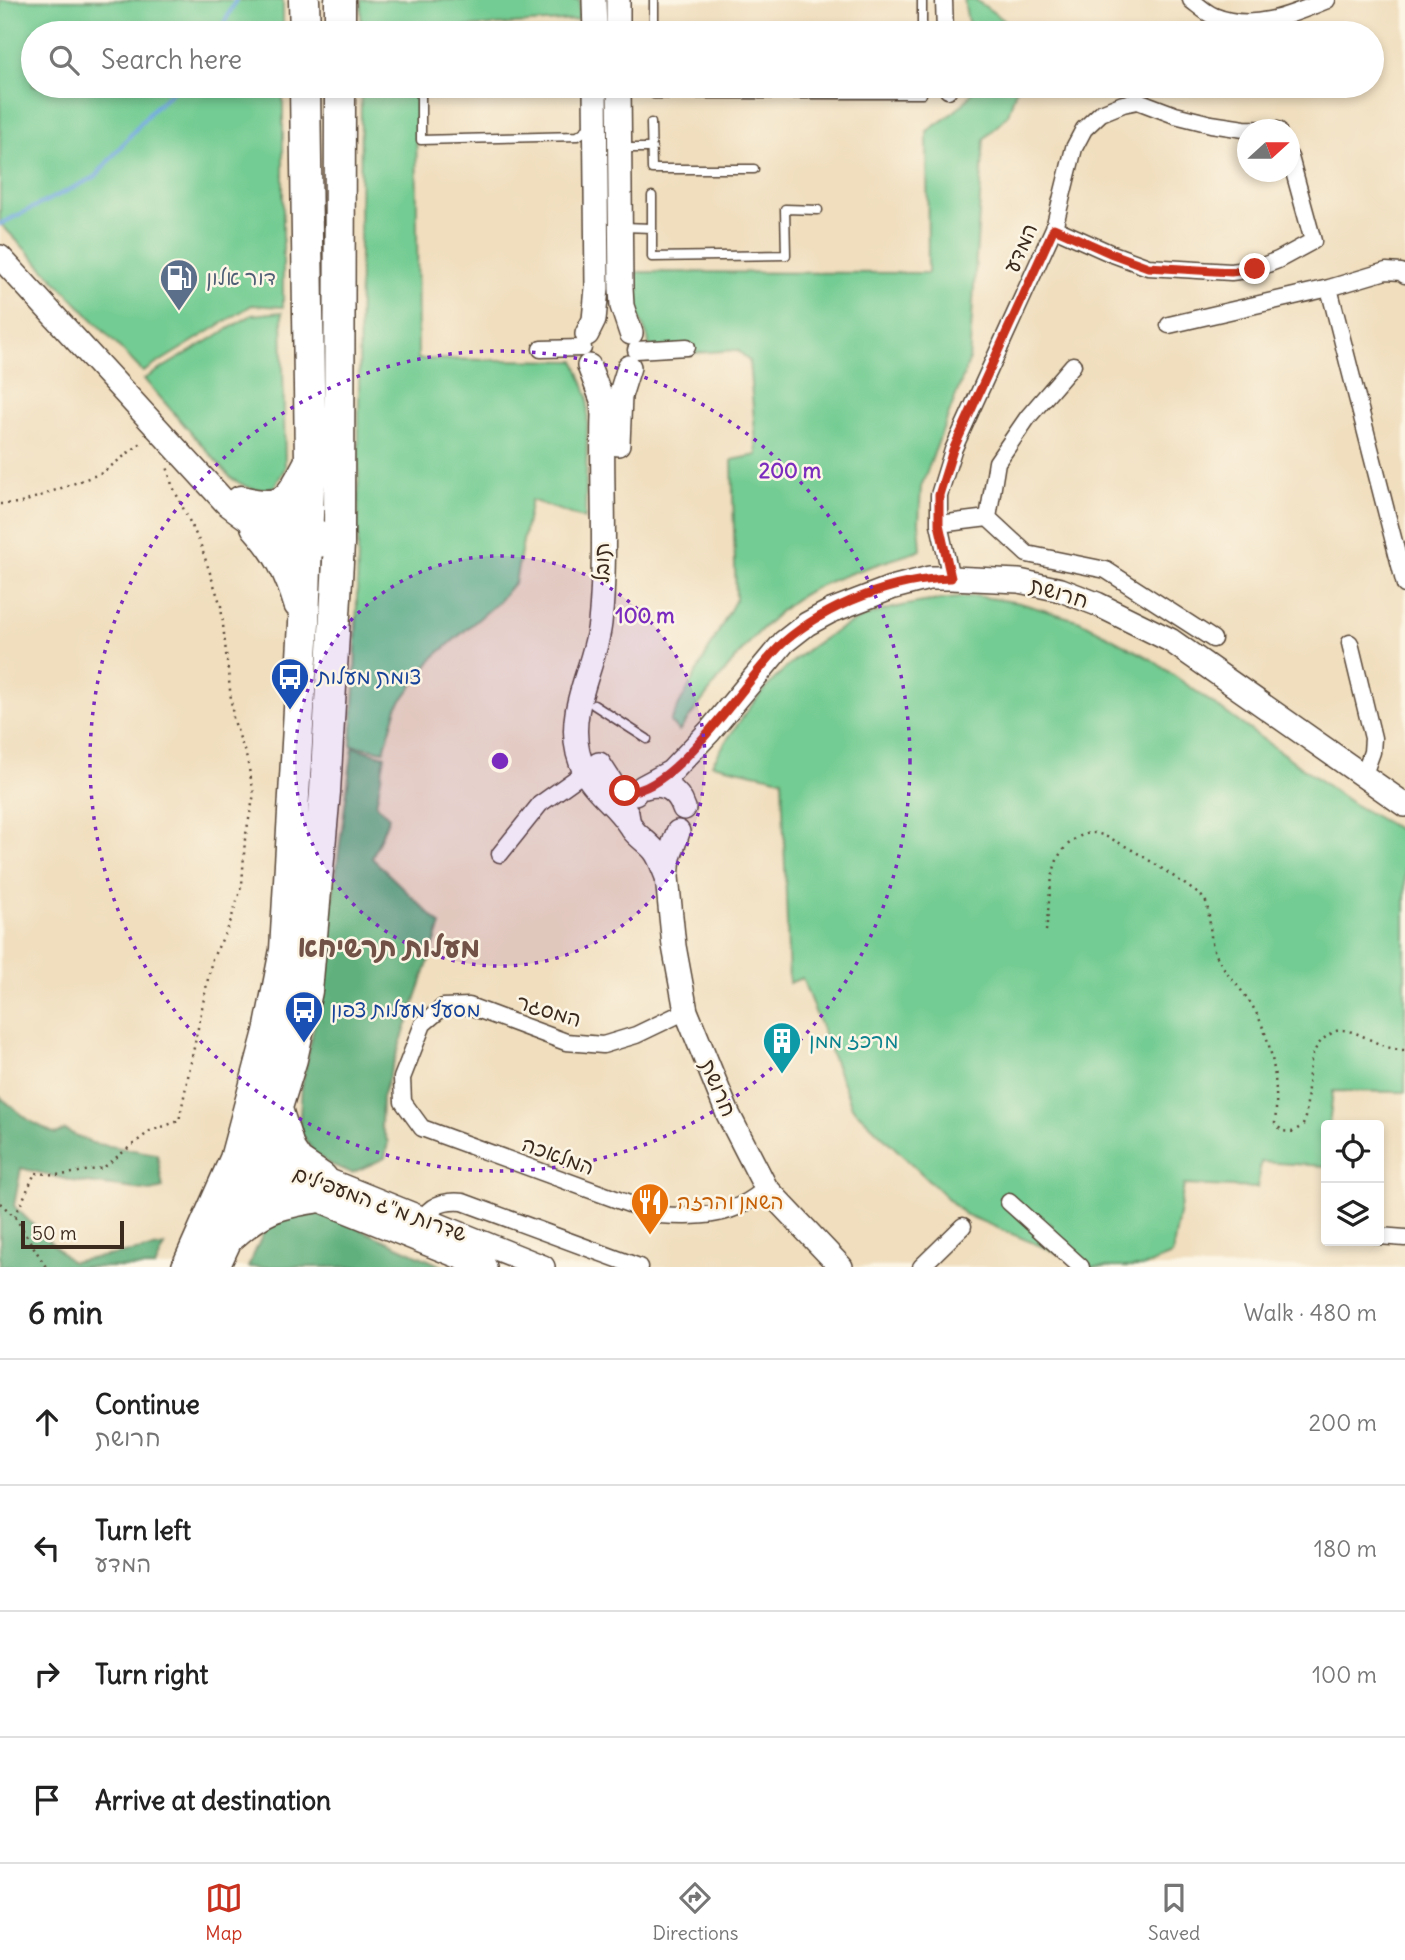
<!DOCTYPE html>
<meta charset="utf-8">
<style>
body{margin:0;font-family:Delius,"Playpen Sans Hebrew",sans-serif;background:#f6f6f6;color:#222}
.controls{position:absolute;right:21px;bottom:21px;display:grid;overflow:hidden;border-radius:7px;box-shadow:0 4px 10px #0003}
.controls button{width:63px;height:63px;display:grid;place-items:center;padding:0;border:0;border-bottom:2px solid #e0e0e0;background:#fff;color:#222;font:35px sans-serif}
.compass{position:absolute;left:1237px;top:119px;width:63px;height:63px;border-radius:50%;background:#fff;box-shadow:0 4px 10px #0003;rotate:69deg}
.scale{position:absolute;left:21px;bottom:18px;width:103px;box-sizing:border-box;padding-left:7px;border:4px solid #3b2a1e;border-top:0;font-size:19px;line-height:24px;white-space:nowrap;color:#3b2a1e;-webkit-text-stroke:5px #fcf5e5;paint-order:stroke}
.stop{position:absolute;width:21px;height:21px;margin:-16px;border:5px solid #c8321e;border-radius:50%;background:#fff}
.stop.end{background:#c8321e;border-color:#fff;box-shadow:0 2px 7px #0008}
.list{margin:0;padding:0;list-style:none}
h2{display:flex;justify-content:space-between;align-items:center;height:91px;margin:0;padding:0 28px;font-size:30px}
h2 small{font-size:23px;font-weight:400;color:#767676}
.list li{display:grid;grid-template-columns:46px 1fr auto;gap:21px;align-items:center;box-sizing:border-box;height:126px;padding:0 28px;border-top:2px solid #e0e0e0}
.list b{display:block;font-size:26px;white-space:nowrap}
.list p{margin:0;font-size:23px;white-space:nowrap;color:#767676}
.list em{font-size:23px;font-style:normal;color:#767676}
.icon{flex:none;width:38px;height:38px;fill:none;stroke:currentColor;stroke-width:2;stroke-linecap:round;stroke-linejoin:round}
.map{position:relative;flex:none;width:1405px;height:1267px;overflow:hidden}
.search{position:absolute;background:#fff;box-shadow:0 4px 10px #0003;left:21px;right:21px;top:21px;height:77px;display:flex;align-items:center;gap:18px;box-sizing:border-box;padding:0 24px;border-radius:38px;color:#767676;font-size:26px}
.sheet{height:595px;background:#fff}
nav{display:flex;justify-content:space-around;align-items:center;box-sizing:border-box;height:98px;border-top:2px solid #e0e0e0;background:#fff;font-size:19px;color:#767676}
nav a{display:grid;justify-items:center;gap:4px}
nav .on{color:#c8321e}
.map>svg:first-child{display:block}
.green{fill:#73cc93;stroke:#577b58;stroke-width:2}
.forest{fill:#5eb07d;stroke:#4c6d4e;stroke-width:2}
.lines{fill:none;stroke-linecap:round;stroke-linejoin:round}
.stream{stroke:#6fa9df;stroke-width:4.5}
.lane-casing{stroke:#564536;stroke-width:11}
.street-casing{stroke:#564536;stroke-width:19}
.secondary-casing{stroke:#564536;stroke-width:26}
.highway-casing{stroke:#564536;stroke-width:33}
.path{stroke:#564536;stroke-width:2.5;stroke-dasharray:2 5;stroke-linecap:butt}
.lane{stroke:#fff;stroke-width:8}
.street{stroke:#fff;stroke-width:16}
.secondary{stroke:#fff;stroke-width:23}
.highway{stroke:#fff;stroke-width:30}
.route{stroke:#c8321e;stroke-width:9}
.ring{fill:none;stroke:#7b2cbf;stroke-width:3.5;stroke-dasharray:3.5 7}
.labels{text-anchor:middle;stroke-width:5;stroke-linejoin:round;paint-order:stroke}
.street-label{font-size:21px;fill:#3b2a1e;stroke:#fcf5e5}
.service-label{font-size:21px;fill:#4e5e75;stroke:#fcf5e5;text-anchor:start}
.transit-label{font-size:21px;fill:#164399;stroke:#fcf5e5;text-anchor:start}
.culture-label{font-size:21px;fill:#0d838f;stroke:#fcf5e5;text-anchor:start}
.food-label{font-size:21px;fill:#c56008;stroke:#fcf5e5;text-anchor:start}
.district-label{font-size:28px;font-weight:bold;fill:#725147;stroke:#fcf5e5}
.centre{fill:#7b2cbf;stroke:#fcf5e5;stroke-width:3.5}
.ring-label{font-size:21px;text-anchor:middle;font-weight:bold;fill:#7b2cbf;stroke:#fcf5e5;stroke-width:5;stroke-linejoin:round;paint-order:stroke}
</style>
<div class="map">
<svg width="1405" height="1267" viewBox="0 0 1405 1267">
<rect width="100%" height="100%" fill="#fcf5e5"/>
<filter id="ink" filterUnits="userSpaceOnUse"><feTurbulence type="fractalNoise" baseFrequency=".0143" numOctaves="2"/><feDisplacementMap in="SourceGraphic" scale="14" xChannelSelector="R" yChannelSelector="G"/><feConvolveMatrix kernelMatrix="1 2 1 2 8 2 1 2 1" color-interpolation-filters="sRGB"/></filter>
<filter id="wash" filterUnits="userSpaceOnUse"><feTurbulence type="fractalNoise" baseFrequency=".00686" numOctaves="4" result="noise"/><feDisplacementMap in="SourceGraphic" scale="28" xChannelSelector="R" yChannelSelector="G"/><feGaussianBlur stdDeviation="1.57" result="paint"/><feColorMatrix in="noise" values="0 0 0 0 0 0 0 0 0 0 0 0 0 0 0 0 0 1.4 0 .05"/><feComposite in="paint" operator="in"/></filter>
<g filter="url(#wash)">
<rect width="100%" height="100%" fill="#f0debe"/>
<path class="green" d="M0 0H283V33H33V86H283V307L252 305 143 372 0 223Z
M361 0H580L578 20 416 30V33H361Z
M964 0H976L1022 33H970Z
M361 86H416L418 359 575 361 588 397 585 519 531 500 515 582 496 604 434 657 397 707 384 751 351 745 355 690 358 549Z
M976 86H1017L1008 115 984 139 969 361 921 487 919 522 921 550C886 562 848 572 815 588 766 610 712 689 679 731L670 722 736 599 732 460 757 455 749 361 738 350 651 356 648 338 631 297 629 272 928 273 927 131C946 118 965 107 976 86Z
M282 312 285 468 275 486C257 493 247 488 231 478L144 379 252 315Z
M976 596 1020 603 1080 621 1151 659 1353 804 1405 833V1092L1333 1091 1329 1125H1326L1325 1166 1261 1162 1257 1188 1184 1185 1172 1255 1142 1267H1091L964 1214 852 1107 802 978 789 983 782 779 712 764C750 700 794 646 865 617 899 603 940 600 976 596Z"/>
<path class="forest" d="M353 747 385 756 376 805 389 817 372 858 441 925 382 1097 381 1126 388 1142 385 1158 352 1173 330 1164 315 1154 299 1130 302 1085 319 1001Z
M0 1097 30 1121 55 1134 65 1130 92 1143 157 1154 163 1188 151 1191 72 1181 21 1168 14 1206 71 1262 165 1246 155 1267H0Z
M315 1209 444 1267H248L267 1225Z"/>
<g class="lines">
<path class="stream" d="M219 33 236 0
M0 224 95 177 152 110 179 86"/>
</g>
</g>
<g filter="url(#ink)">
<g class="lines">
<g class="lane-casing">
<path id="lane" d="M654 0V33
M922 0V33
M421 86V140L578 136 591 126
M654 86V94H922V86
M651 123 652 169H754
M623 148H652
M652 196V257L786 255 785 209 818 210
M623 227 652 228
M594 705 647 739"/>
</g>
<g class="street-casing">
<path id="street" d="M944 0 945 33
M1191 0C1198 5 1206 13 1214 16 1252 32 1291 15 1327 0
M947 86 948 90
M1054 228 1110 253 1148 267 1231 272 1255 269 1278 260 1313 241 1290 157
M1405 275 1401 272 1386 271 1329 288 1405 585
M1169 325 1329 288
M541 349 583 348
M636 350 687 347
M1073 365 1028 417 997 462 988 518 1027 554 1106 570 1213 639
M939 524 988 518
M951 578 939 524V495L953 450 1054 228 1074 148 1084 129 1101 113 1123 104 1138 101 1175 115 1211 124 1244 129 1278 130
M1350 643 1373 738 1372 752 1363 777
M500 854 540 804 585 772
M686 1011 636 1035 603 1045 566 1042 469 1006 443 1007 423 1024 402 1078 403 1102 422 1128 659 1215C700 1218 734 1217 766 1188
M1009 1202 1081 1267
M419 1226C427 1206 443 1200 463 1202L639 1267
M1379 1236 1405 1238
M921 1267 963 1226"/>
</g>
<g class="secondary-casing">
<path id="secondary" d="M594 0 595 33
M618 0V33
M619 86 621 288 622 306 631 333
M0 257 226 503C255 525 284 548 321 545
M587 334 594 320 597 288 595 86
M589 366 602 400 603 415C601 484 607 555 600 623 595 668 567 707 578 753 588 791 612 797 630 826
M618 444 620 396 629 367
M252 506 275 518 308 526 320 533
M599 764 614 787 635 793
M643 787 671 772 710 731 784 642 807 624 831 611 891 588 929 578H951L1019 581 1061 590 1097 604 1170 640 1405 805
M645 787C664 781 678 790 684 808
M627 813C628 833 643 837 654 850 660 857 663 868 667 877
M678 832 669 857 667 877 674 946 686 1011 728 1114 766 1188 841 1267
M245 1160 322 1178 543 1267
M244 1169 254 1181 314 1198 485 1267"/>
</g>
<g class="highway-casing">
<path id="highway" d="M304 0 305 33
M340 33V0
M241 501C284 512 289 501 308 465
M256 526C279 552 289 571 299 604
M277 1109 290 1150 298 1162 322 1178
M232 1235C261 1209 276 1204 314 1198
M187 1267 235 1159 269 1032 285 950 304 623 310 461 305 86
M214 1267 254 1181 292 1059 307 991 325 792 339 544 340 86"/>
</g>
<path class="path" d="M0 504 21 503 102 473 144 441
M1046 931C1049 910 1049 875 1059 856 1065 845 1079 833 1093 833 1113 833 1187 885 1205 899 1211 915 1209 932 1213 947 1220 969 1241 987 1253 1007 1273 1041 1279 1085 1275 1123L1282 1131 1293 1132 1303 1125C1313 1094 1300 1052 1329 1035 1336 1030 1341 1029 1349 1031 1370 1037 1383 1050 1405 1050
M0 1203 15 1217 35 1173 61 1175 103 1168 150 1131 179 1121 212 959 229 926 242 885 245 839 254 794 247 759 233 718 221 606 200 543 172 485 167 466
M15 1217 46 1267"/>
<use href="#lane" class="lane"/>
<use href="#street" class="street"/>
<use href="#secondary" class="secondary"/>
<use href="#highway" class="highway"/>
</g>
</g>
<g class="lines" filter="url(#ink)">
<path class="route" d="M625 791C674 798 749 673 784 642 828 604 894 579 951 578L939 524V495L953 450 1054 228 1110 253 1148 267 1231 272 1255 269"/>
</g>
<circle cx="500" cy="761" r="205" fill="#7b2cbf" fill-opacity=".12"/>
<g class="ring">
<circle cx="500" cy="761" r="205"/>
<circle cx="500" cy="761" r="410"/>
</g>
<defs>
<g id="fuel-pin" transform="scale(2.0125)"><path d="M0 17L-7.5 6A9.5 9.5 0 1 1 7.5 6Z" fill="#5c6f8a" stroke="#fcf5e5"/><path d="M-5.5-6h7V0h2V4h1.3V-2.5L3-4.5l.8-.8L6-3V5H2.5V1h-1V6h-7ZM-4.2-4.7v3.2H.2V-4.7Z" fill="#fff"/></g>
<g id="bus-pin" transform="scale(2.0125)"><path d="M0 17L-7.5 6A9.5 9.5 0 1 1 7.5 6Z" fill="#1a4fb4" stroke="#fcf5e5"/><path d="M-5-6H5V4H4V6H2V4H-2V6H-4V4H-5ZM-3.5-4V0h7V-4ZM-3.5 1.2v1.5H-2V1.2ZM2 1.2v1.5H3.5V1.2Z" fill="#fff"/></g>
<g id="building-pin" transform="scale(2.0125)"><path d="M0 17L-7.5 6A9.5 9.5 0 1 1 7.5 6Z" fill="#0f9aa8" stroke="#fcf5e5"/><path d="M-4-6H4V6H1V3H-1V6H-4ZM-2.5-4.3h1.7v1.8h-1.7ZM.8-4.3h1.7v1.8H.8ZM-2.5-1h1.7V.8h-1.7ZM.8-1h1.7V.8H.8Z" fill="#fff"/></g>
<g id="restaurant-pin" transform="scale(2.0125)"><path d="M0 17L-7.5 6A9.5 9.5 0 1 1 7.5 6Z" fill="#e8710a" stroke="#fcf5e5"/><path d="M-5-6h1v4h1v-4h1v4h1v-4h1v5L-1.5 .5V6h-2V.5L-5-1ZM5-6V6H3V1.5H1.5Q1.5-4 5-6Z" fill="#fff"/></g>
</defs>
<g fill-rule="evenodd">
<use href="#fuel-pin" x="179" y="278"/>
<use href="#bus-pin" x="290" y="677"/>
<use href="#bus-pin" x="304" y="1010"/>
<use href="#building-pin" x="782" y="1041"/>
<use href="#restaurant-pin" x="650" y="1202"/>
</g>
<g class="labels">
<g class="street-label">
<text transform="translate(1021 248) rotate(-66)" y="7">המדע</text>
<text transform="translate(602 563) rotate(-90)" y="7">תובל</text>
<text transform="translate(1059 593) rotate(17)" y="7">חרושת</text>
<text transform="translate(549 1011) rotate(17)" y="7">המסגר</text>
<text transform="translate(718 1088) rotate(67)" y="7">חרושת</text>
<text transform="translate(558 1156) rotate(20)" y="7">המלאכה</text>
<text transform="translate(380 1204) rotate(20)" y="7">שדרות מ"ג המעפילים</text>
</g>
<g class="service-label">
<text x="206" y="285">דור אלון</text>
</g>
<g class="transit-label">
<text x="317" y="684">צומת מעלות</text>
<text x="331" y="1017">מסעף מעלות צפון</text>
</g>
<g class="culture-label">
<text x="809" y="1048">מרכז ממן</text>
</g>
<g class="food-label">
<text x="677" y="1209">השמן והרזה</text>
</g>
<g class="district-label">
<text x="389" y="957">מעלות תרשיחא</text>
</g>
</g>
<circle cx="500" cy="761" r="10" class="centre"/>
<g class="ring-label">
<text x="790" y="478">200 m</text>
<text x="645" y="623">100 m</text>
</g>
</svg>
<div class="controls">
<button><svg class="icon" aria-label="locate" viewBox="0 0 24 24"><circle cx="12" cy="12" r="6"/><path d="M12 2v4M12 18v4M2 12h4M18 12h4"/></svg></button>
<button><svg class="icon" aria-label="layers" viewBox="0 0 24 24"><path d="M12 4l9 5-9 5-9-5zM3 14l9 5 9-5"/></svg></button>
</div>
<svg class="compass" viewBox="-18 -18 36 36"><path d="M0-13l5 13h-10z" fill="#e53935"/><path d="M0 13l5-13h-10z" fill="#767676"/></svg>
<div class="scale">50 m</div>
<div class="stop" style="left:625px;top:791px"></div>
<div class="stop end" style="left:1255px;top:269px"></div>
<div class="search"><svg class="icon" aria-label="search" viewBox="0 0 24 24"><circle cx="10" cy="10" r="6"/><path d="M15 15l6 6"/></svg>Search here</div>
</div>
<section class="sheet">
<h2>6 min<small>Walk · 480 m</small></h2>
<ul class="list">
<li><svg class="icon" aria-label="ahead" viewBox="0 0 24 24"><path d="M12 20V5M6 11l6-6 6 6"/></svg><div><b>Continue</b><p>חרושת</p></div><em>200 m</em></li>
<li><svg class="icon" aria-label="left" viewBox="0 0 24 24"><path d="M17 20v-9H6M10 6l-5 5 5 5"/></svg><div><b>Turn left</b><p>המדע</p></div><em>180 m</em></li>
<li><svg class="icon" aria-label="right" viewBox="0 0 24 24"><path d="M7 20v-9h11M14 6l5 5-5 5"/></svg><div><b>Turn right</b></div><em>100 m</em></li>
<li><svg class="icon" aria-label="arrive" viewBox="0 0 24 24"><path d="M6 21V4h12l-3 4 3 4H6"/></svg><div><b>Arrive at destination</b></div></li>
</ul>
</section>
<nav>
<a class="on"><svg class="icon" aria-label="map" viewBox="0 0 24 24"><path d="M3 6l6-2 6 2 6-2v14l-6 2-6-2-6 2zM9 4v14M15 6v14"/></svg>Map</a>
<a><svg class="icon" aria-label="directions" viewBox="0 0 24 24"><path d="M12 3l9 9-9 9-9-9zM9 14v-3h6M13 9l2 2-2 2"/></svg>Directions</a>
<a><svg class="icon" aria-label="saved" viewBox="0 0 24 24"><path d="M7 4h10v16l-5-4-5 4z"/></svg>Saved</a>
</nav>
